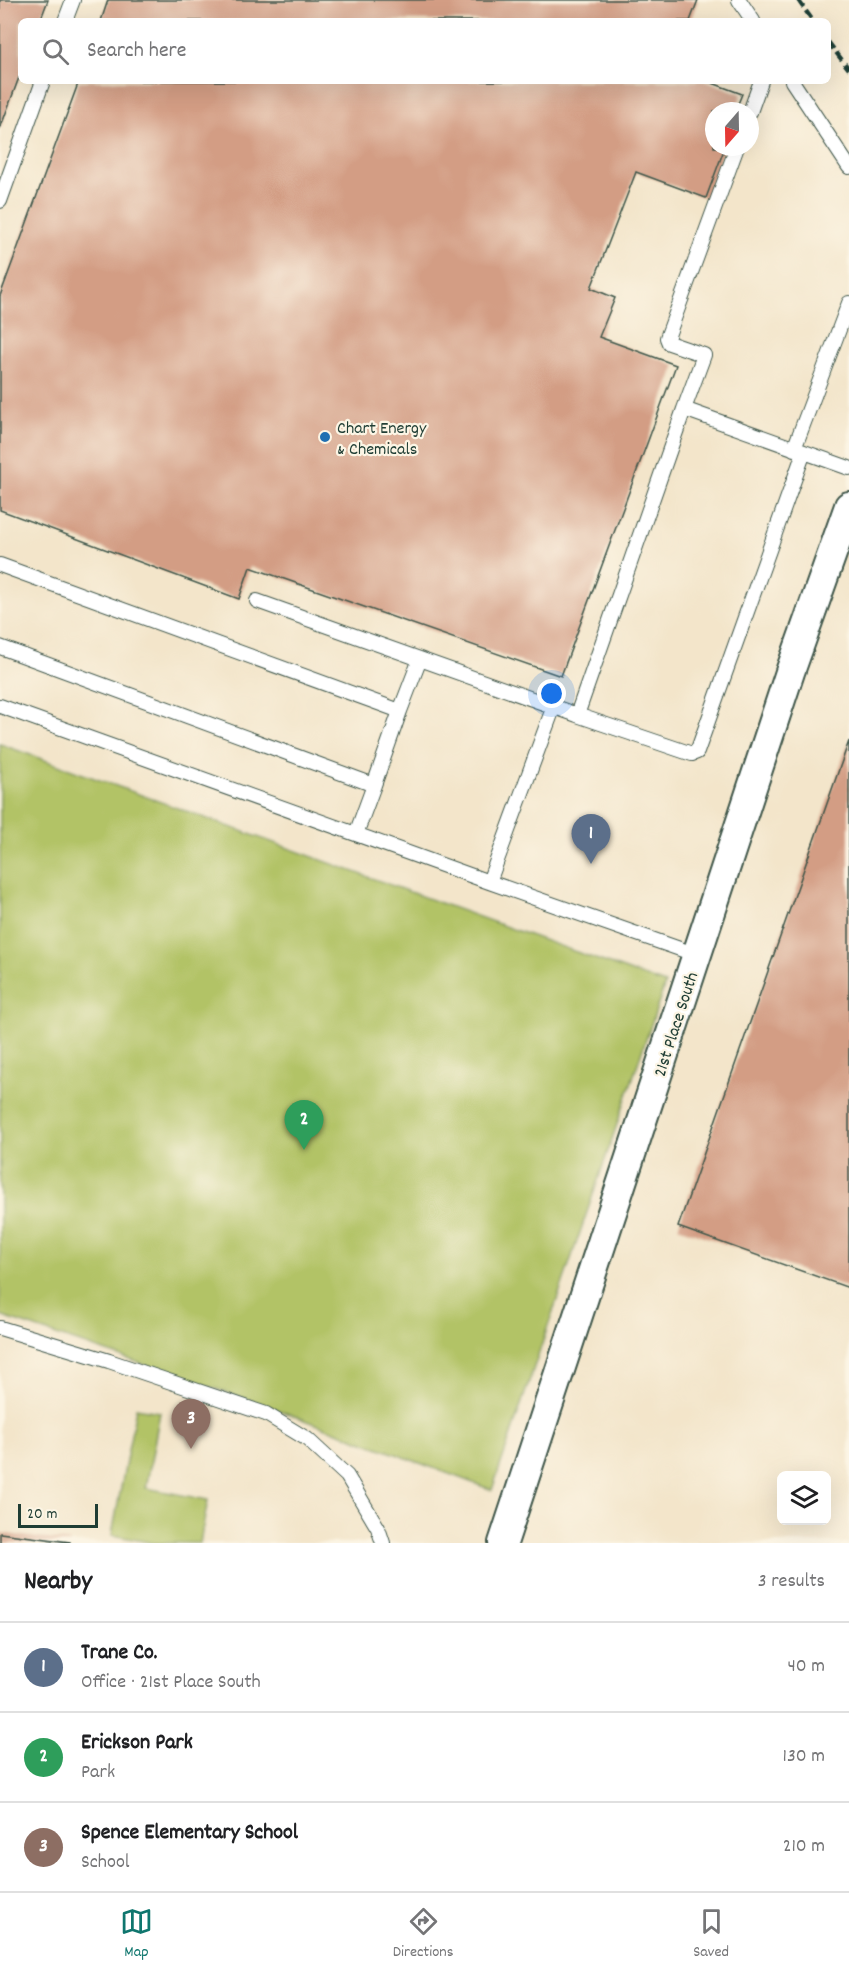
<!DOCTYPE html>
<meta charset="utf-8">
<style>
body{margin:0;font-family:Dekko,sans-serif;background:#f2f2f2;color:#202124}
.controls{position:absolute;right:18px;bottom:18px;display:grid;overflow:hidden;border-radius:9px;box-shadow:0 6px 24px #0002}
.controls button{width:54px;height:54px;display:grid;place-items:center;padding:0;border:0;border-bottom:2px solid #e0e0e0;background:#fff;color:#202124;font:30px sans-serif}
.compass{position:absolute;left:705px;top:102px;width:54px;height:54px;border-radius:50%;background:#fff;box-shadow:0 6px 24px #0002;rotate:200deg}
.scale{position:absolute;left:18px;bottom:15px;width:80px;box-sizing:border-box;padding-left:6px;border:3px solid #1f3d34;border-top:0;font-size:16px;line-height:21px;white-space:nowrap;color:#1f3d34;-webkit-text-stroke:4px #fcf5e5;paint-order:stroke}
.you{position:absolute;left:552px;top:694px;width:21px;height:21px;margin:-15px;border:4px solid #fff;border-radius:50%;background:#1a73e8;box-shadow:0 0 0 9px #1a73e833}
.badge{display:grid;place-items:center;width:39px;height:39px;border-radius:50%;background:#0f766e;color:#fff;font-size:20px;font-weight:700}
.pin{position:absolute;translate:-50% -50px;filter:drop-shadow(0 2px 3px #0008)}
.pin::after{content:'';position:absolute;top:32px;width:21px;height:18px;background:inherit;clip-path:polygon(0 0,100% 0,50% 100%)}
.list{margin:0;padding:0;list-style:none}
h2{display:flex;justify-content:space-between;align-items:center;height:78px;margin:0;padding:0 24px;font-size:26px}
h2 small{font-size:20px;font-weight:400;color:#757577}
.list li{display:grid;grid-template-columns:39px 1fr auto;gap:18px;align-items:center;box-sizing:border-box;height:90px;padding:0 24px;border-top:2px solid #e0e0e0}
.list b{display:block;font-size:22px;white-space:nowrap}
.list p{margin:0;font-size:20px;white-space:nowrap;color:#757577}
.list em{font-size:20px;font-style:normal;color:#757577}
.icon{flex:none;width:33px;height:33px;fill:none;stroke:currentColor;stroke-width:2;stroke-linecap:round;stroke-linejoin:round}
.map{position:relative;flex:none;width:849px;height:1543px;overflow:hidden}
.search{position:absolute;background:#fff;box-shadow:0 6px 24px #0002;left:18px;right:18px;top:18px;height:66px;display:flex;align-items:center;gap:15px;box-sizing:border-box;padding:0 21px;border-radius:9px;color:#757577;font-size:22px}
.sheet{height:348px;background:#fff}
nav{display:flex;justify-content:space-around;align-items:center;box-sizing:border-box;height:84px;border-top:2px solid #e0e0e0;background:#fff;font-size:16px;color:#757577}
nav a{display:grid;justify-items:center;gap:3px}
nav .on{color:#0f766e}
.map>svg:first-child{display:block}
.green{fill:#b2c366;stroke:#68804d;stroke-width:1.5}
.building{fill:#d39d84}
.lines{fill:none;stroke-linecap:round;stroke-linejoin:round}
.service-casing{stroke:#3f564a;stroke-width:16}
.minor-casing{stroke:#3f564a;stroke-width:32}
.service{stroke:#fff;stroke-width:14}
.minor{stroke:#fff;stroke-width:28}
.rail{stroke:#1f3d34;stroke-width:4.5;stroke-dasharray:9 4.5;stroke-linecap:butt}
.poi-dot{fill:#1f6fb2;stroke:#fcf5e5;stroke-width:2}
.labels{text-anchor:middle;stroke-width:4.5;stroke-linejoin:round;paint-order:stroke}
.poi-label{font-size:18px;fill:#1f3d34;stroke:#fcf5e5;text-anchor:start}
.street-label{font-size:18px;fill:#1f3d34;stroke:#fcf5e5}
</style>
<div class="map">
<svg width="849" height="1543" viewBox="0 0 849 1543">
<rect width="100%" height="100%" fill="#fcf5e5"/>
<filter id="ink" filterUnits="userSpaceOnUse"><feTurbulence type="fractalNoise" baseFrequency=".0167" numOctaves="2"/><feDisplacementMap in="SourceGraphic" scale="12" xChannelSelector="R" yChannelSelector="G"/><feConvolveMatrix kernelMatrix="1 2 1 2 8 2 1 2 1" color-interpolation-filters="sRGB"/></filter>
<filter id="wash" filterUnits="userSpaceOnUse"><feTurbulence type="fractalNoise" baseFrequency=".008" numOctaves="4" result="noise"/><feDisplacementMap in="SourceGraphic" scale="24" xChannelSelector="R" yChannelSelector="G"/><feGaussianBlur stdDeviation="1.35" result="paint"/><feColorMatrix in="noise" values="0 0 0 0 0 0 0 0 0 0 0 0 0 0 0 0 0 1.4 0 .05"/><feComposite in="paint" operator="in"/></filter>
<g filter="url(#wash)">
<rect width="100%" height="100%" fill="#f3e5ca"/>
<path class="green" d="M0 744 665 984 492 1490 273 1408 0 1316Z
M136 1408 160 1412 146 1488 208 1500 200 1543H153L112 1535Z"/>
<g id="blocks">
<path class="building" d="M0 0H48L40 21H21V72L0 129Z
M108 0H698L690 21H101Z
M79 81H707L742 94 735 111H714V147H725L706 198 636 172 591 288 615 298 599 337 676 365 561 676 250 567 239 599 0 510V296Z
M849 741V1288L678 1227Z
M0 1533 70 1542V1543H0Z"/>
</g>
</g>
<g filter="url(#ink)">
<use href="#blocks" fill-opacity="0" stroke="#3f564a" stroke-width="1.5"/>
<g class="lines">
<g class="service-casing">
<path id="service" d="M739 0 753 21
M65 21 73 0
M792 81 849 167
M750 112 761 81
M0 201 43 81
M684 409 704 355 669 343 667 338 737 147
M794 449 849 303
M0 565 400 711 420 659
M257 601 577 715 684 409 849 468
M0 647 374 785 400 711
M0 706 489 882 697 955
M577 715 692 754 697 752 804 452
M356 834 374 785
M489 882 554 706
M0 1328 109 1361 266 1414 307 1439 347 1476 378 1528 383 1543"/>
</g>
<g class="minor-casing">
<path id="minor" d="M503 1543 790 672 849 506"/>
</g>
<use href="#service" class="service"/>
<use href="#minor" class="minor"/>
<path class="rail" d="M798 0 813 21
M828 42 849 69"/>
</g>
</g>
<circle class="poi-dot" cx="325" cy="437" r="6"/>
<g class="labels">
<g class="poi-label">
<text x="337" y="433">Chart Energy<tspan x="337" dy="21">&amp; Chemicals</tspan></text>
</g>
<g class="street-label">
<text transform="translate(675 1024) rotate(-72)" y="6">21st Place South</text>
</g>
</g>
</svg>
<div class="controls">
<button><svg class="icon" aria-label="layers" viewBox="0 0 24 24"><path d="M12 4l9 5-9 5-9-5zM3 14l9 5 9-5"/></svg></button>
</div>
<svg class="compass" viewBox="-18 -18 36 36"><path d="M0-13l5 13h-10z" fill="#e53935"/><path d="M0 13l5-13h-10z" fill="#757577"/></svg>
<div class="scale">20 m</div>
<div class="you"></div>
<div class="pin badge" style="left:591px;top:864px;background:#5c6f8a">1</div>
<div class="pin badge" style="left:304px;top:1150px;background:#2e9e5b">2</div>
<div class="pin badge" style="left:191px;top:1449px;background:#8d6e63">3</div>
<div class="search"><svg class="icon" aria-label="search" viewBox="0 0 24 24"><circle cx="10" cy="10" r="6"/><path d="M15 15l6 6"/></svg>Search here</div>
</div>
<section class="sheet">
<h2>Nearby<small>3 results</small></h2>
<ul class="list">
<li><span class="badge" style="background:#5c6f8a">1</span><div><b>Trane Co.</b><p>Office · 21st Place South</p></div><em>40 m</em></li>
<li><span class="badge" style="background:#2e9e5b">2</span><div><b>Erickson Park</b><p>Park</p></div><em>130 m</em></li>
<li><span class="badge" style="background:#8d6e63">3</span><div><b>Spence Elementary School</b><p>School</p></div><em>210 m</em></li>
</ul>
</section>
<nav>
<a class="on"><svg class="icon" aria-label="map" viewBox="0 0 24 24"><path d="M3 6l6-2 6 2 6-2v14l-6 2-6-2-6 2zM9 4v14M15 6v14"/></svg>Map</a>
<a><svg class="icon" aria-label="directions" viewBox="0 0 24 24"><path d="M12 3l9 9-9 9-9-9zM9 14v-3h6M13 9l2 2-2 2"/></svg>Directions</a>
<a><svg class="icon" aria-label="saved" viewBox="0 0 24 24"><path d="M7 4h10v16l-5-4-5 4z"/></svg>Saved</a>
</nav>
